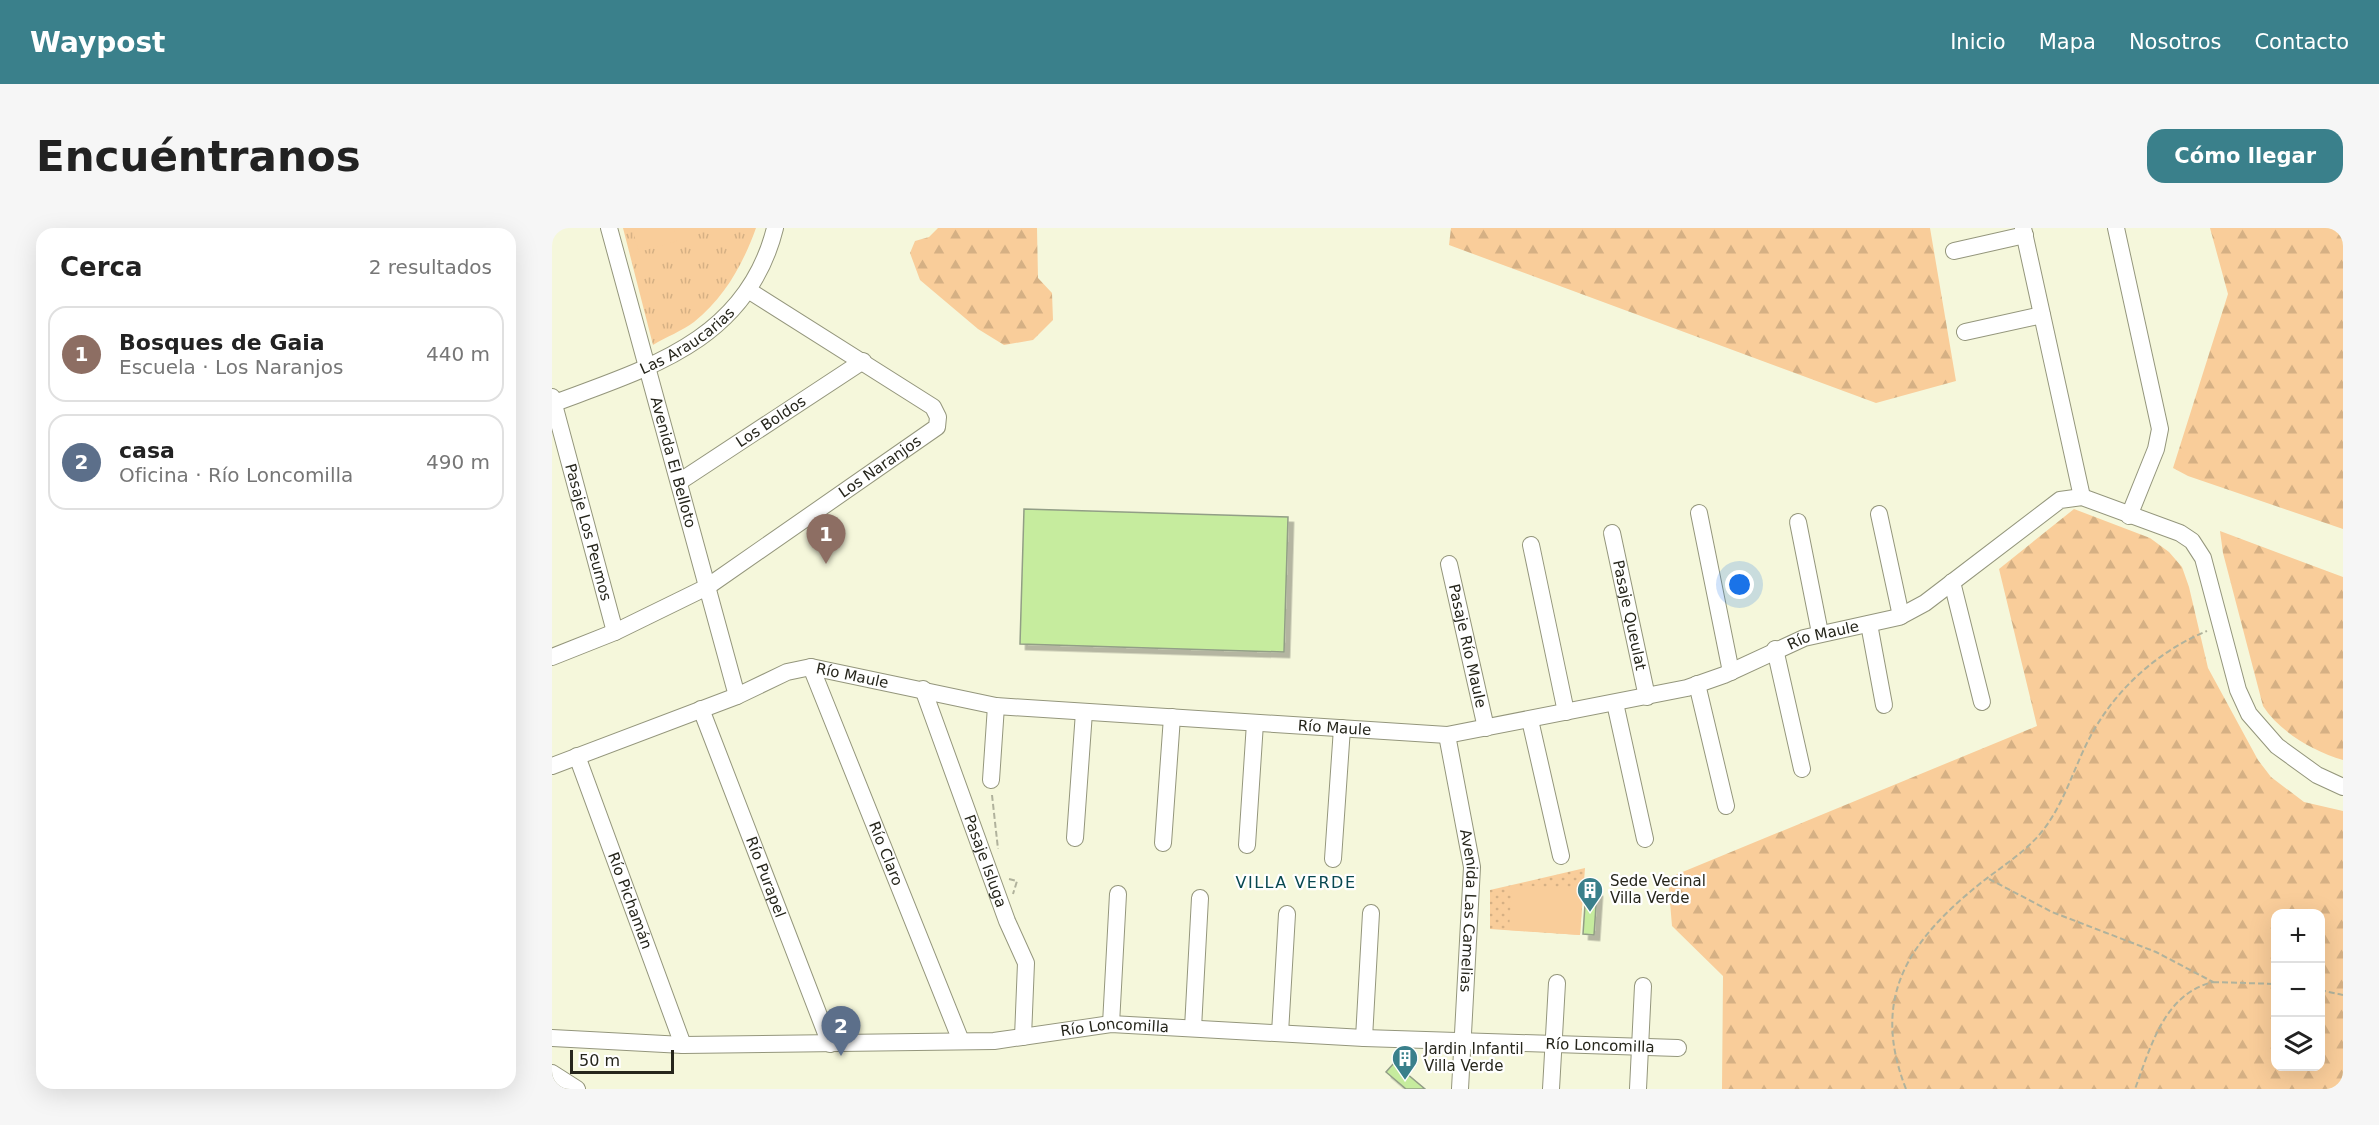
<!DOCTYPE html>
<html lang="es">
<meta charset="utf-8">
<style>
body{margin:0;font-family:"DejaVu Sans",sans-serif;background:#f6f6f6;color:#222}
.controls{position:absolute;right:18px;bottom:18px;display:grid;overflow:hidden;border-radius:12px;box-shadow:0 6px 24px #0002}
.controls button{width:54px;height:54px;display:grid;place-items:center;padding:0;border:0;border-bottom:2px solid #e0e0e0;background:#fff;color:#222;font:30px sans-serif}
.scale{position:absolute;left:18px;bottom:15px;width:104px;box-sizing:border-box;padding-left:6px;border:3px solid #26261c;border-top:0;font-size:16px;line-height:21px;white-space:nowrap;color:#26261c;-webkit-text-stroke:4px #fff;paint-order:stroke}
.you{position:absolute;left:1188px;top:357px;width:21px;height:21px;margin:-15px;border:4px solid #fff;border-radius:50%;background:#1a73e8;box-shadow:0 0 0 9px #1a73e833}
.badge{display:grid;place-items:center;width:39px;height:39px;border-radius:50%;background:#3a808b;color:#fff;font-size:20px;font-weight:700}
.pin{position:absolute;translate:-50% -50px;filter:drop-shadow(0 2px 3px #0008)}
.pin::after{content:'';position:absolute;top:32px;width:21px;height:18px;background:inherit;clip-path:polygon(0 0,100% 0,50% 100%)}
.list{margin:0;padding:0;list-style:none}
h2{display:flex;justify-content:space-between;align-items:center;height:78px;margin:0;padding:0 24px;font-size:26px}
h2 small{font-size:20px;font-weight:400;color:#767676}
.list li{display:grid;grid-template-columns:39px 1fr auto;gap:18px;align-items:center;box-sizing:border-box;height:96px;margin:0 12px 12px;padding:0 12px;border:2px solid #e0e0e0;border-radius:18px}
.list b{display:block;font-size:22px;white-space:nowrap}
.list p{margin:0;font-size:20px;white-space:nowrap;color:#767676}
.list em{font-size:20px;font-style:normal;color:#767676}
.icon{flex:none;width:33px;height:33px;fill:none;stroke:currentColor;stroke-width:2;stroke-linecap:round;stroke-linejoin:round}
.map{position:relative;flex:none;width:1791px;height:861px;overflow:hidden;border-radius:18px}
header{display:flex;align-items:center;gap:36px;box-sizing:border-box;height:84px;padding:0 30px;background:#3a808b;color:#fff}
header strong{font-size:28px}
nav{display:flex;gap:33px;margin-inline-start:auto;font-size:21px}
.intro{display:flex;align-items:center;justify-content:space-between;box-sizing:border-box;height:144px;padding:0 36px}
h1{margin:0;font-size:42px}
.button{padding:15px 27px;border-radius:18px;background:#3a808b;color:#fff;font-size:21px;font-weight:700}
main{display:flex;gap:36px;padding:0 36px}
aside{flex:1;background:#fff;border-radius:18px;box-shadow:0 6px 24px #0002}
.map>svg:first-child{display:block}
.grass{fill:url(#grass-dots)}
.forest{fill:url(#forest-firs);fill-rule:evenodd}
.park{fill:url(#park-tufts)}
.pitch{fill:#f9cd9a}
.building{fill:#c6ec9e;stroke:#929e86;stroke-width:1.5;filter:url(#shadow)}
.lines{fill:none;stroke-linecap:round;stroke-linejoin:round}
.minor-casing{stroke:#94967c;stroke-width:18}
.path{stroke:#b0b29c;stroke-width:2;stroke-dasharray:6 3;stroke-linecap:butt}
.minor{stroke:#fff;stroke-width:16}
.labels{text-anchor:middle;stroke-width:4.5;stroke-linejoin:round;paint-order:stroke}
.street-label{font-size:15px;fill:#26261c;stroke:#fff}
.poi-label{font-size:15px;fill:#26261c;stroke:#fff;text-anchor:start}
.neighbourhood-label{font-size:16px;letter-spacing:1.5px;fill:#084850;stroke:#fff}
</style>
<header>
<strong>Waypost</strong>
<nav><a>Inicio</a><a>Mapa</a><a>Nosotros</a><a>Contacto</a></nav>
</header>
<div class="intro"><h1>Encuéntranos</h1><a class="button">Cómo llegar</a></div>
<main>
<aside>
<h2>Cerca<small>2 resultados</small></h2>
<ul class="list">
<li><span class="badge" style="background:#8d6e63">1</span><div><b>Bosques de Gaia</b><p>Escuela · Los Naranjos</p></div><em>440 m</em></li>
<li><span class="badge" style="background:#5c6f8a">2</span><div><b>casa</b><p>Oficina · Río Loncomilla</p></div><em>490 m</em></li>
</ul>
</aside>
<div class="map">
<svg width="1791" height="861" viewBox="0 0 1791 861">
<defs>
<pattern id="grass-dots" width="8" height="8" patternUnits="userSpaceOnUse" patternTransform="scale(1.5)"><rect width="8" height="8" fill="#f9cd9a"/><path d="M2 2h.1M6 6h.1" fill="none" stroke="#d5b084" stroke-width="1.8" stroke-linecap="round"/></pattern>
<pattern id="forest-firs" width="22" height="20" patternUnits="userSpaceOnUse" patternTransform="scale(1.5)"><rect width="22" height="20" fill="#f9cd9a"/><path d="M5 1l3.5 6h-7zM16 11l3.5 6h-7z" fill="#d5b084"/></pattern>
<pattern id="park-tufts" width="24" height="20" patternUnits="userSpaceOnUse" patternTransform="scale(1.5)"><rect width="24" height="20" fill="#f9cd9a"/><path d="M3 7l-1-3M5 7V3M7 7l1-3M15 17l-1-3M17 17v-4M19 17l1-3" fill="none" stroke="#d5b084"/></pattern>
<filter id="shadow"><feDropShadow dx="5.5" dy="5.5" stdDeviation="0" flood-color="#0004"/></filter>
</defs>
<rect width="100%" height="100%" fill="#f5f7db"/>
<path class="grass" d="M1033 640 1028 707 938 701V662Z"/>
<path class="forest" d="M386 0H485L486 50 500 65 501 92 481 112 452 117 426 101 368 52 358 25 363 13 377 9Z
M899 0H1378L1404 153 1324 175 897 17Z
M1658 0H1791V301L1636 248 1621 240 1676 66Z
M1522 281 1598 310 1617 324 1630 339 1637 359 1656 440 1706 532 1719 549 1752 574 1791 583V861H1170L1171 748 1120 698 1116 650 1485 498 1447 341ZM1724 686H1768V838H1724Z
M1668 303 1791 349V532C1761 523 1728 504 1711 478L1671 325Z"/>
<path class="park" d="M71 0H204C191 36 173 69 142 94 130 103 114 109 101 117Z"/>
<path class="pitch" d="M80 0H122L125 13 87 24Z
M960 657 1031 661 1028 707 957 702Z"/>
<path class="building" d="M472 281 736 289 732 424 468 416Z
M1034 662 1045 663 1042 707 1031 706Z
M842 835 873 861H854L834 844Z"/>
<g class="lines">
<g class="minor-casing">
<g id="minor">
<path id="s1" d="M57 0 185 468"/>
<path d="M1471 0 1530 269"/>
<path d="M1564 0 1608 201 1604 221 1577 288"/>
<path d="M1402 23 1473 7"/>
<path d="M1413 104 1490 87"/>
<path id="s2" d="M0 169 63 404"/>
<path id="s3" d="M0 176C96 140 195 113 223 0"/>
<path id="s4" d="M127 254 311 133"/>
<path d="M1147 285 1179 444"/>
<path d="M1327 286 1349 388"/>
<path d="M1246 294 1268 405"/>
<path id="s5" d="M1060 305 1095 469"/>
<path d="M979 317 1014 484"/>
<path id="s6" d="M897 336 934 500"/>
<path d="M1400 354 1430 474"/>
<path d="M1317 396 1332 477"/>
<path d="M1223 421 1250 541"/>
<path id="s7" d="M0 429 63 404 155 359 385 199 386 189 381 179 196 62"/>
<path id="s8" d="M259 439 409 813"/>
<path d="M1145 456 1174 578"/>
<path id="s9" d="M371 461 455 693 474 735 471 809"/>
<path d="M1063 475 1093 611"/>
<path id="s10" d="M149 481 278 816"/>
<path d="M978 492 1009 628"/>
<path id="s11" d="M895 507 920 639 908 861"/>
<path id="s12" d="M25 528 131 817"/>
<path id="s13" d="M0 538 185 468 235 444 259 439 444 478 895 507 1135 460 1172 447 1252 410 1347 389 1373 375 1508 272 1530 269 1628 305 1640 313 1651 330 1686 462 1697 486 1725 518 1765 547 1791 559"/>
<path d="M439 552 444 478"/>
<path d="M523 610 532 484"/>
<path d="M611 615 620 489"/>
<path d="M695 617 703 495"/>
<path d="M781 631 790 500"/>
<path d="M559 796 566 666"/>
<path d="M641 800 648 670"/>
<path d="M728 805 735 686"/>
<path id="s14" d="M0 810 131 817 442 813 559 796 812 810 1126 820"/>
<path d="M812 810 819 685"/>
<path d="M0 845 25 861"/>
<path d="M999 861 1005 755"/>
<path d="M1086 861 1091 758"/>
</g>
</g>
<path class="path" d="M440 567 446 621
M457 651 465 653 461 666
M1437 651 1500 684 1604 724 1661 754C1612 766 1599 818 1583 861
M1661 754 1724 756
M1768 762 1791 767
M1354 861C1317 767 1359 711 1430 654 1452 637 1475 623 1492 601 1513 573 1521 542 1537 511 1562 463 1604 424 1655 403"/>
<use href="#minor" class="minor"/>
</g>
<defs>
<g id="building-pin" transform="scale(1.35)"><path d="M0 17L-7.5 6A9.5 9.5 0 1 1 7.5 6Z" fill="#3a808b" stroke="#fff"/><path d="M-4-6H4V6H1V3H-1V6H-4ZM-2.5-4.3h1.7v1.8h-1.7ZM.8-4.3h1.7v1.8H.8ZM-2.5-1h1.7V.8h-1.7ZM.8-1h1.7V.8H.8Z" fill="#fff"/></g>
</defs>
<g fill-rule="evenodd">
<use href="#building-pin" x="1038" y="662"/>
<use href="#building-pin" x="853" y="830"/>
</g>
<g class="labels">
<g class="street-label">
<text dy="5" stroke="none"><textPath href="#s3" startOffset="150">Las Araucarias</textPath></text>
<text dy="5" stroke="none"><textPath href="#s4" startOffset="110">Los Boldos</textPath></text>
<text dy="5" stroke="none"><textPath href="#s1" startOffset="243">Avenida El Belloto</textPath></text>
<text dy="5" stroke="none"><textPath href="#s7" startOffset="381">Los Naranjos</textPath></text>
<text dy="5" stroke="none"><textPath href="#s2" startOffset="140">Pasaje Los Peumos</textPath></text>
<text dy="5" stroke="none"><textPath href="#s5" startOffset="84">Pasaje Queulat</textPath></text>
<text dy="5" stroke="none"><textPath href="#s13" startOffset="1310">Río Maule</textPath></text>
<text dy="5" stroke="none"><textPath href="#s6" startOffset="84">Pasaje Río Maule</textPath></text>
<text dy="5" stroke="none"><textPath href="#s13" startOffset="320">Río Maule</textPath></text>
<text dy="5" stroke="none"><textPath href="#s13" startOffset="806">Río Maule</textPath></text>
<text dy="5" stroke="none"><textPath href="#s8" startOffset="201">Río Claro</textPath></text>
<text dy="5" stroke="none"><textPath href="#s9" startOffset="183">Pasaje Isluga</textPath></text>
<text dy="5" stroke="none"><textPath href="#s10" startOffset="180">Río Purapel</textPath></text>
<text dy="5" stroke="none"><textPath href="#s12" startOffset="154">Río Pichamán</textPath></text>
<text dy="5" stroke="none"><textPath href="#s11" startOffset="178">Avenida Las Camelias</textPath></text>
<text dy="5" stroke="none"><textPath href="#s14" startOffset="564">Río Loncomilla</textPath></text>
<text dy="5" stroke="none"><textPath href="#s14" startOffset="1050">Río Loncomilla</textPath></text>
</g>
<g class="poi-label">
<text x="1058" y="658">Sede Vecinal<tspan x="1058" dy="17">Villa Verde</tspan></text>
<text x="872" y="826">Jardin Infantil<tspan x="872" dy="17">Villa Verde</tspan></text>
</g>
<g class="neighbourhood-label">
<text x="744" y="660">VILLA VERDE</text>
</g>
</g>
</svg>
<div class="controls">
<button>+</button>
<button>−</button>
<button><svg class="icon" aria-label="layers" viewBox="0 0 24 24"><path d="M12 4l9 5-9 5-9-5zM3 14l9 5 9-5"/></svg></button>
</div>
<div class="scale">50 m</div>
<div class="you"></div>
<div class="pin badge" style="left:274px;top:336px;background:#8d6e63">1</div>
<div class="pin badge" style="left:289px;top:828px;background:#5c6f8a">2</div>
</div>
</main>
